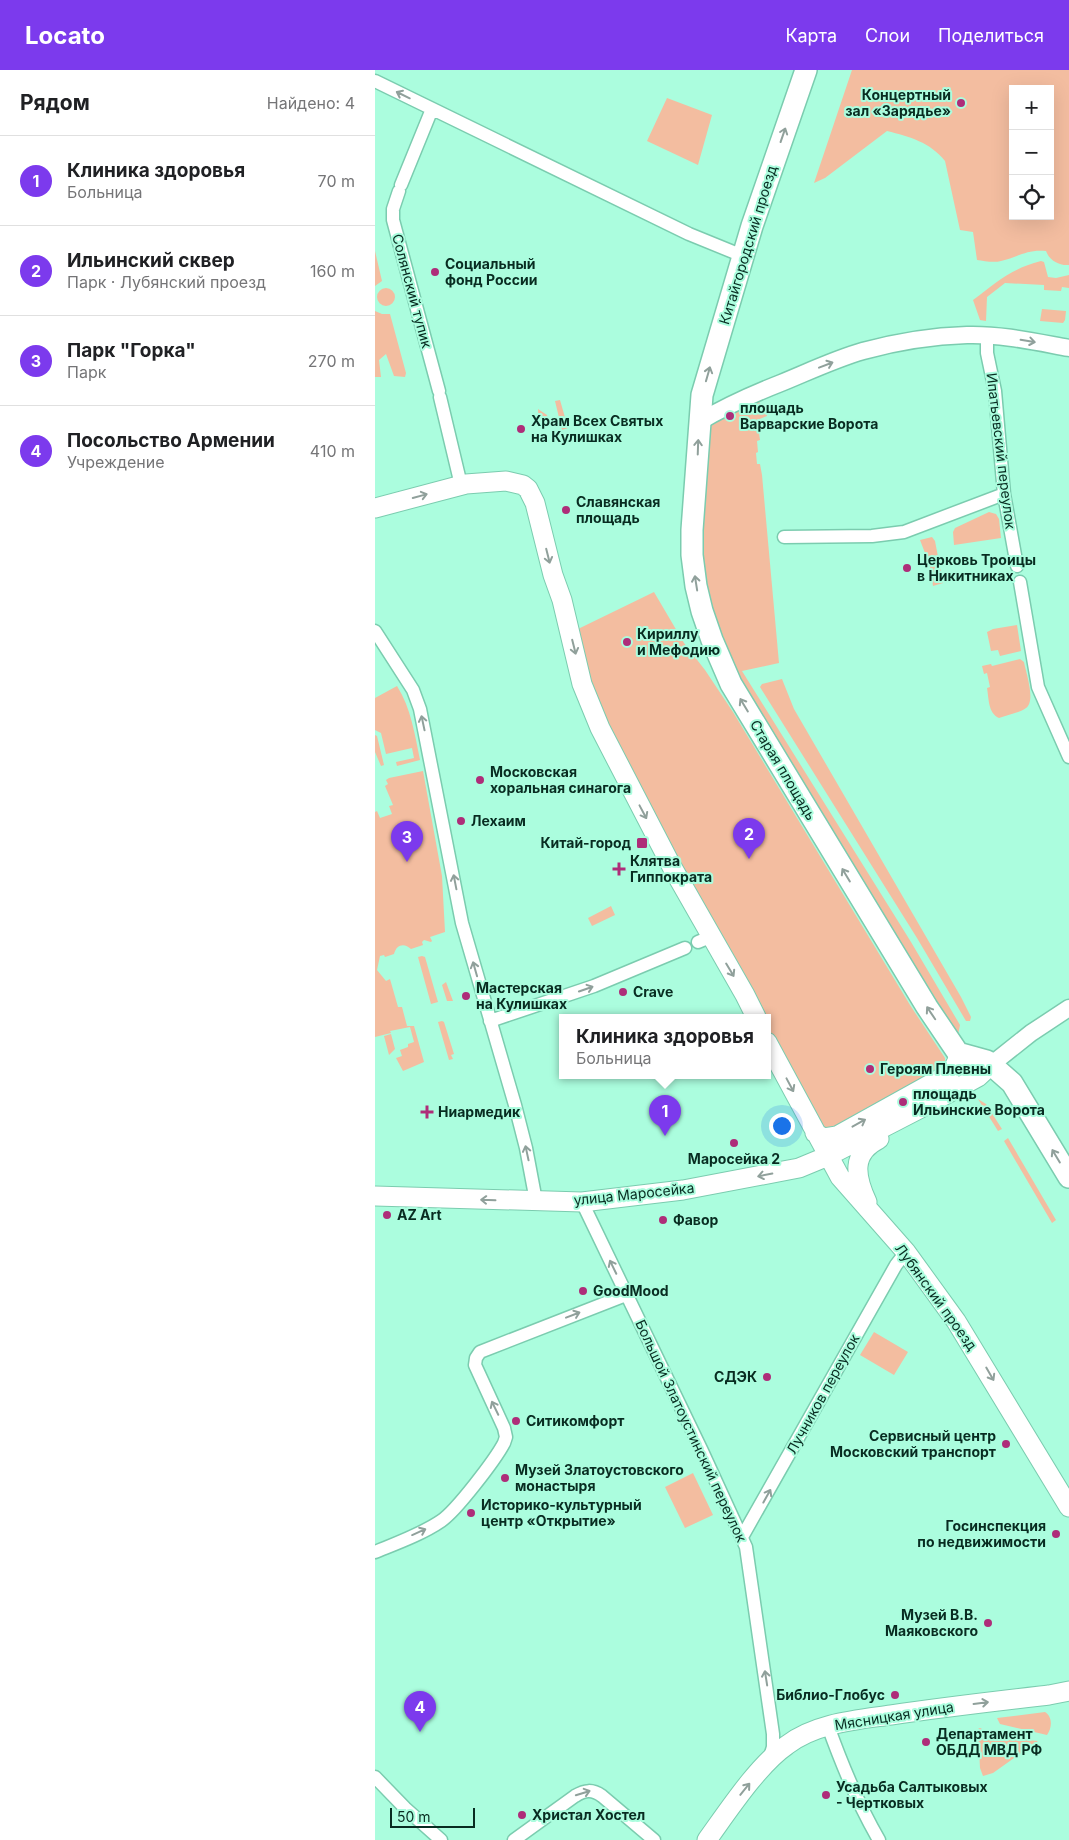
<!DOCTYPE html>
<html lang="ru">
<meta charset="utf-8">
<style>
body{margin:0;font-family:Inter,sans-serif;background:#f2f2f2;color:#202124}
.controls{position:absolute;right:15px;top:15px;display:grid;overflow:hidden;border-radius:0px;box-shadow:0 5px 20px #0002}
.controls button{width:45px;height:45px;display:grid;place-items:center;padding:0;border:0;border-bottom:1px solid #e0e0e0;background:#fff;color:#202124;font:25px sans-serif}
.scale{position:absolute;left:15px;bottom:12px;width:85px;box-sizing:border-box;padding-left:5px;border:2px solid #082c21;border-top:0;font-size:14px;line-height:18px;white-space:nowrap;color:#082c21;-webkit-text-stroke:4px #abfdde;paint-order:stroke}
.you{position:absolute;left:406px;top:1055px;width:18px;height:18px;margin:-12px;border:4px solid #fff;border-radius:50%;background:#1a73e8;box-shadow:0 0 0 8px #1a73e833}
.badge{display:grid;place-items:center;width:32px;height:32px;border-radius:50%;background:#7c3aed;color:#fff;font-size:16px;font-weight:700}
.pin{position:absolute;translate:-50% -41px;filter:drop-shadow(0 1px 2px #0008)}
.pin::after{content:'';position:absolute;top:26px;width:18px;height:15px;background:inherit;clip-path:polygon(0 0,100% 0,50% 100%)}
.popup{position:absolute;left:184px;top:944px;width:212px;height:65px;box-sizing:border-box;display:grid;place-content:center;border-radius:0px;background:#fff;filter:drop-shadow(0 1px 4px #0005);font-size:16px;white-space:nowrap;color:#757577}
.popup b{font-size:19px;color:#202124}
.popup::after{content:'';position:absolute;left:50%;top:100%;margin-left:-10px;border:10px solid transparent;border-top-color:#fff}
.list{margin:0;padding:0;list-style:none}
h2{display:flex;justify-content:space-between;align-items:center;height:65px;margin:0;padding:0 20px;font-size:21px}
h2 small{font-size:16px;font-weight:400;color:#757577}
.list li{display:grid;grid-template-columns:32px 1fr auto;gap:15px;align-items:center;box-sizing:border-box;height:90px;padding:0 20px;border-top:1px solid #e0e0e0}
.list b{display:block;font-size:19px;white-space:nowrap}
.list p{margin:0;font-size:16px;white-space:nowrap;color:#757577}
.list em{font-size:16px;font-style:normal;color:#757577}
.icon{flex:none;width:28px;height:28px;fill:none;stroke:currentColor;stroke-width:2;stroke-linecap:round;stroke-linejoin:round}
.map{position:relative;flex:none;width:694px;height:1770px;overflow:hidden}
header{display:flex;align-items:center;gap:30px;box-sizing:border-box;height:70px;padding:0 25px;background:#7c3aed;color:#fff}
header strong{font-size:24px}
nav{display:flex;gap:28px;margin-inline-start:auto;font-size:18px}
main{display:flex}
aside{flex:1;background:#fff}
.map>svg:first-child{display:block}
.green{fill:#f3bda0;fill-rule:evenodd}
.water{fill:#c6c783}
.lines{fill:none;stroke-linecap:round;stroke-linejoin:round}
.minor-casing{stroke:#7bccaf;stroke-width:15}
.tertiary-casing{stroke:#7bccaf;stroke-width:19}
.secondary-casing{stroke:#7bccaf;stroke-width:21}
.primary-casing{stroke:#7bccaf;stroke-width:24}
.minor{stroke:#fff;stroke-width:12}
.tertiary{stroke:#fff;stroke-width:16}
.secondary{stroke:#fff;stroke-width:19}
.primary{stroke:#fff;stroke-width:21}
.oneway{stroke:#90a09b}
.poi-dot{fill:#ae2d79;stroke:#abfdde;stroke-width:2}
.labels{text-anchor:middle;stroke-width:4;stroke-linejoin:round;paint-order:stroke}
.poi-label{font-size:14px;font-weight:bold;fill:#082c21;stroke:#abfdde;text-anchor:start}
.street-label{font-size:14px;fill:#082c21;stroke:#abfdde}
</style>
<header>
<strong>Locato</strong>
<nav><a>Карта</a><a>Слои</a><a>Поделиться</a></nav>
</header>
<main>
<aside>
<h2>Рядом<small>Найдено: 4</small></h2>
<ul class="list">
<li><span class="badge">1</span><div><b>Клиника здоровья</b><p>Больница</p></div><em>70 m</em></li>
<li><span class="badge">2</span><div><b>Ильинский сквер</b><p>Парк · Лубянский проезд</p></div><em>160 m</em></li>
<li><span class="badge">3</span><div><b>Парк &quot;Горка&quot;</b><p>Парк</p></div><em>270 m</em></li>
<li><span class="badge">4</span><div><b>Посольство Армении</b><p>Учреждение</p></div><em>410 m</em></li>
</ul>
</aside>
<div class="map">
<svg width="694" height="1770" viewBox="0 0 694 1770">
<rect width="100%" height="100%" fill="#abfdde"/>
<path class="green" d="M477 0H694V195C684 196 674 190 671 181 652 179 643 187 626 191 619 193 609 191 602 190L598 162 585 160 570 91C555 72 535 67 512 61L450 108 439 113ZM638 19H675V146H638Z
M292 28 337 45 323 95 272 71Z
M0 181 7 211 0 216Z
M666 191 669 192 673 207 681 208 694 205V218L687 217 686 221 669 220V215L630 213 612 227 611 251 605 250 598 230C622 212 635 199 666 191Z
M2 227a9 9 0 1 1 18 0a9 9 0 1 1-18 0Z
M667 239 691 241 690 250 688 253 665 251Z
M0 241 7 244H15L31 303 30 307 19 306 11 284 4 290 6 307H0Z
M185 330 193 358 187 360 180 331Z
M380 331 384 332 391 339 392 346 382 350 385 370 382 371 383 382 381 383 382 394H385L387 405 404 593 367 601 536 872 585 955 583 965 348 584 323 483 332 369 336 352Z
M163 339 172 345 175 357 164 358Z
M614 442 621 444 624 449 626 468 579 475 578 462 580 458Z
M557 467 560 471 568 513 558 516 555 496 545 470Z
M279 522 309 573 330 600 358 642 535 935 570 988V997L451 1062 393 957 392 947H387L215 621 203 559Z
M642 555 646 581 625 586 623 580 616 581 612 562 618 559Z
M645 589 649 592C651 603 661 631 651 638 644 643 633 645 624 648 613 643 614 629 612 618L615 617 612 603 609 604 607 596 616 594 617 596Z
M407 609 419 639 586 927 596 947 595 951H591L542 868 385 617 387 614Z
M22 616C36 638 40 665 45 690L22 696 21 692 39 688 37 678 11 684 6 663 0 660V628Z
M0 665 2 666 9 695 6 696 0 682Z
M48 701 67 806 70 862 55 867 57 871 56 872 49 870 47 872 48 875 36 879C29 872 21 875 19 884L10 887 9 885 5 886 2 900 11 911 15 909 23 937H27L32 956H39L49 992 28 1001 21 988 27 986 25 980 33 977V974L39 972 35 957 15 961 16 963 0 967V742L2 741 5 748 17 744 14 736 18 735 10 716 13 714 11 710 14 708Z
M236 836 240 845 217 856 213 848Z
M47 886 50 887 63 932 56 934 43 887Z
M71 912 78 931H72L67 915Z
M67 951 69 952 79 984 76 985 78 989 74 990 63 952Z
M16 964 20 979 14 985 9 966Z
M603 1029 611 1034 627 1059 623 1061Z
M633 1068 681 1150 677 1153 629 1071Z
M499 1262 533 1282 519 1305 485 1285Z
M318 1403 338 1445 310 1458 290 1417Z
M670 1642C678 1647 677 1658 672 1665L625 1654 622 1648Z
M605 1658 607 1659V1661L612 1662 613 1660 629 1665 630 1664 636 1665V1667L643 1669 644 1667 651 1668V1670L663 1671 618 1703 608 1706 605 1698 603 1659Z"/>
<path class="water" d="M35 757H40L44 763 40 781 34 774Z"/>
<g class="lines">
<g class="minor-casing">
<path id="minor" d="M0 11 314 164 368 186
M26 115 57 39
M24 121 18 139V150L64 321
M612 266V283L620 321 629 424 642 496
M65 327 86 415
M409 467 497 466 529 462 629 424
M645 512 663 617 694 687
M0 561 38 620 45 639 87 853 140 1035 151 1078 161 1131
M323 872 335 867
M115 951 219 916 310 878
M207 1132 327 1381 371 1477 398 1664V1677L394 1690
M367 1467 521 1195 531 1182
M0 1482C22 1473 47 1464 66 1451 81 1441 120 1390 129 1373L131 1367 129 1358 100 1295 101 1288 105 1282 251 1225
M453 1656C467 1695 483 1734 504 1770
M0 1707 30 1738 66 1770
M139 1770 200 1726C210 1720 217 1719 227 1726L279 1770"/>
</g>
<g class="tertiary-casing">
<path id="tertiary" d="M324 352C351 336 378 324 406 313 433 302 460 289 488 281 521 272 558 266 592 265 626 264 661 272 694 278
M617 994 656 963 694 938"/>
</g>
<g class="secondary-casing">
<path id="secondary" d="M0 438 91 414 131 411 148 415 153 419 160 433 178 505 187 530 207 614 225 658 297 797 370 925 381 947
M392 972 465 1107 531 1182 581 1251 694 1437
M440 1063 449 1068 462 1066 570 1006C578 1000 584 993 583 983
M0 1126 207 1132 308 1120 424 1098 453 1086 546 1038 603 1007 617 994
M492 1132C480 1106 476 1083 504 1069
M332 1770C353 1741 383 1695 412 1675 441 1653 481 1650 516 1645 569 1637 622 1631 674 1625L694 1621"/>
</g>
<g class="primary-casing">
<path id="primary" d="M431 0 377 156 327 325 317 460V485L321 516 327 541 337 570 356 614 552 937 583 983 612 991 637 1013 694 1107"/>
</g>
<use href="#minor" class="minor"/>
<use href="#tertiary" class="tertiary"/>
<use href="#secondary" class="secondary"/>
<use href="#primary" class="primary"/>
</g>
<defs><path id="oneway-shaft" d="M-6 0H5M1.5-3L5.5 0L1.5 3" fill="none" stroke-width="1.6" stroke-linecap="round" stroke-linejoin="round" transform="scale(1.25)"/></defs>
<g class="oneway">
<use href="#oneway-shaft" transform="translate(28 25) rotate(-154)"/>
<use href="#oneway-shaft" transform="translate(408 65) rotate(-71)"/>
<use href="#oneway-shaft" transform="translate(653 271) rotate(9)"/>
<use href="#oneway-shaft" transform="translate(451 295) rotate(-21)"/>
<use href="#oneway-shaft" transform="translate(333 304) rotate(-74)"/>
<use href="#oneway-shaft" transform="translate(323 377) rotate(-88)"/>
<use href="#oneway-shaft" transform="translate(45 426) rotate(-15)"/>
<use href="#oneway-shaft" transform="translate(173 486) rotate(76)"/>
<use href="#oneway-shaft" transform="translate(321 513) rotate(-99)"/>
<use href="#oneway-shaft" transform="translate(199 577) rotate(76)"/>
<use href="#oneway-shaft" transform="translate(369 635) rotate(-121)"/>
<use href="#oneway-shaft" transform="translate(48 653) rotate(-102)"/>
<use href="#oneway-shaft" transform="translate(268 742) rotate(62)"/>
<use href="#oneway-shaft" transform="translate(471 805) rotate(-121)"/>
<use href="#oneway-shaft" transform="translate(80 812) rotate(-101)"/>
<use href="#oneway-shaft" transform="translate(100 899) rotate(-106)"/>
<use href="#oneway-shaft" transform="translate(355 900) rotate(59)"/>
<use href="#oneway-shaft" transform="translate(211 919) rotate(-19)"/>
<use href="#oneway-shaft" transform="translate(556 943) rotate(-124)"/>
<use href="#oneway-shaft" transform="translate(415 1015) rotate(62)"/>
<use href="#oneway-shaft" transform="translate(484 1053) rotate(-29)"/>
<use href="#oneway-shaft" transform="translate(152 1083) rotate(-102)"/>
<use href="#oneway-shaft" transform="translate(681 1086) rotate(-121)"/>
<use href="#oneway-shaft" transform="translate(390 1105) rotate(169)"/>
<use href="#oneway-shaft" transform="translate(113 1130) rotate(-178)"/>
<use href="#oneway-shaft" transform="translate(238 1197) rotate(-116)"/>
<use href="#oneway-shaft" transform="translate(198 1245) rotate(-21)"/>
<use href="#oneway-shaft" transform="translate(615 1304) rotate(60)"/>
<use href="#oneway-shaft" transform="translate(120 1338) rotate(-116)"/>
<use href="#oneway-shaft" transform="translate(392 1426) rotate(-61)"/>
<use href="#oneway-shaft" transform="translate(44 1462) rotate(-24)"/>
<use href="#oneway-shaft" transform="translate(391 1608) rotate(-99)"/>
<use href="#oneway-shaft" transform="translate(606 1633) rotate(-7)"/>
<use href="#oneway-shaft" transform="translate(370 1719) rotate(-51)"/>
<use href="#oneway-shaft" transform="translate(208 1723) rotate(-17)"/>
</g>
<g class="poi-dot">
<circle cx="586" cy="33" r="5"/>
<circle cx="60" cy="202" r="5"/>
<circle cx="355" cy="346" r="5"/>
<circle cx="146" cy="359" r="5"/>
<circle cx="191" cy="440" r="5"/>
<circle cx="532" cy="498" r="5"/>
<circle cx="252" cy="572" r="5"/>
<circle cx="105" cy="710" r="5"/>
<circle cx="86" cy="751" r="5"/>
<rect x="261" y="767" width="12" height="12" rx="2.5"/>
<path d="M241.5 791.5h5v5h5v5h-5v5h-5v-5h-5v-5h5z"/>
<circle cx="248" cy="922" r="5"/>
<circle cx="91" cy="926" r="5"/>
<circle cx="495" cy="999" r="5"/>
<circle cx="528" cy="1032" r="5"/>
<path d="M49.5 1034.5h5v5h5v5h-5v5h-5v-5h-5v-5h5z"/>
<circle cx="359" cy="1073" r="5"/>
<circle cx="12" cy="1145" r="5"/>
<circle cx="288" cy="1150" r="5"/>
<circle cx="208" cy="1221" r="5"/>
<circle cx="392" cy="1307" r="5"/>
<circle cx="141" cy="1351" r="5"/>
<circle cx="631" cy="1374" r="5"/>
<circle cx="130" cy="1408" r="5"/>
<circle cx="96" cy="1443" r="5"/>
<circle cx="681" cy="1464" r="5"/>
<circle cx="613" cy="1553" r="5"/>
<circle cx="520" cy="1625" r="5"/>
<circle cx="551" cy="1672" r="5"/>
<circle cx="451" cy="1725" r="5"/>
<circle cx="147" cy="1745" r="5"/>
</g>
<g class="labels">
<g class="poi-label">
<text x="576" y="30" text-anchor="end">Концертный<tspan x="576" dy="16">зал «Зарядье»</tspan></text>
<text x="70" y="199">Социальный<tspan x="70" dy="16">фонд России</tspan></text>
<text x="365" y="343">площадь<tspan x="365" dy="16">Варварские Ворота</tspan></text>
<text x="156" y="356">Храм Всех Святых<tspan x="156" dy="16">на Кулишках</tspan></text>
<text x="201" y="437">Славянская<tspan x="201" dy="16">площадь</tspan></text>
<text x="542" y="495">Церковь Троицы<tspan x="542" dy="16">в Никитниках</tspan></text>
<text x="262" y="569">Кириллу<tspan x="262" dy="16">и Мефодию</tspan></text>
<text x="115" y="707">Московская<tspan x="115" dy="16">хоральная синагога</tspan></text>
<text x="96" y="756">Лехаим</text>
<text x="256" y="778" text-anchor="end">Китай-город</text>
<text x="255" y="796">Клятва<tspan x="255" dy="16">Гиппократа</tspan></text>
<text x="101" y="923">Мастерская<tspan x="101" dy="16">на Кулишках</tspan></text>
<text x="258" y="927">Crave</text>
<text x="505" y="1004">Героям Плевны</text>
<text x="538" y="1029">площадь<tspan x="538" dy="16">Ильинские Ворота</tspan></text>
<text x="63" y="1047">Ниармедик</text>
<text x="359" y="1094" text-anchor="middle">Маросейка 2</text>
<text x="22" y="1150">AZ Art</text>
<text x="298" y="1155">Фавор</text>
<text x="218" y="1226">GoodMood</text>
<text x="382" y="1312" text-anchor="end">СДЭК</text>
<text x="151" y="1356">Ситикомфорт</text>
<text x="621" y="1371" text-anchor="end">Сервисный центр<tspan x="621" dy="16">Московский транспорт</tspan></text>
<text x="140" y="1405">Музей Златоустовского<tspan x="140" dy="16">монастыря</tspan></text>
<text x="106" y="1440">Историко-культурный<tspan x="106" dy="16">центр «Открытие»</tspan></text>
<text x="671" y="1461" text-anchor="end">Госинспекция<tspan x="671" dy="16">по недвижимости</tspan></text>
<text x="603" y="1550" text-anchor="end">Музей В.В.<tspan x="603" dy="16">Маяковского</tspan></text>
<text x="510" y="1630" text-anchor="end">Библио-Глобус</text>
<text x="561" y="1669">Департамент<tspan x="561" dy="16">ОБДД МВД РФ</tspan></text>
<text x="461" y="1722">Усадьба Салтыковых<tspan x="461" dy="16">- Чертковых</tspan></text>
<text x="157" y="1750">Христал Хостел</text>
</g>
<g class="street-label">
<text transform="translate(373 175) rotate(-73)" y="5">Китайгородский проезд</text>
<text transform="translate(37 221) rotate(75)" y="5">Солянский тупик</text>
<text transform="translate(626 381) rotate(83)" y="5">Ипатьевский переулок</text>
<text transform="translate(408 700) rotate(59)" y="5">Старая площадь</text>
<text transform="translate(259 1124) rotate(-6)" y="5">улица Маросейка</text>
<text transform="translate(561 1227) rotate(54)" y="5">Лубянский проезд</text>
<text transform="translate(448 1324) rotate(-61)" y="5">Лучников переулок</text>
<text transform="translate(316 1361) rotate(65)" y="5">Большой Златоустинский переулок</text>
<text transform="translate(519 1646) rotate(-9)" y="5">Мясницкая улица</text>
</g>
</g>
</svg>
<div class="controls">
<button>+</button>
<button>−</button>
<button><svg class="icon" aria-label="locate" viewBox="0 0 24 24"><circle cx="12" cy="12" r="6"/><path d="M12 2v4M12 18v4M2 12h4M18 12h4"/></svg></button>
</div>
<div class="scale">50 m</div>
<div class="you"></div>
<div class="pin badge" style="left:290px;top:1066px">1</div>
<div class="popup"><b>Клиника здоровья</b>Больница</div>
<div class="pin badge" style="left:374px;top:789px">2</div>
<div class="pin badge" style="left:32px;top:792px">3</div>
<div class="pin badge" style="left:45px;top:1662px">4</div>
</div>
</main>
